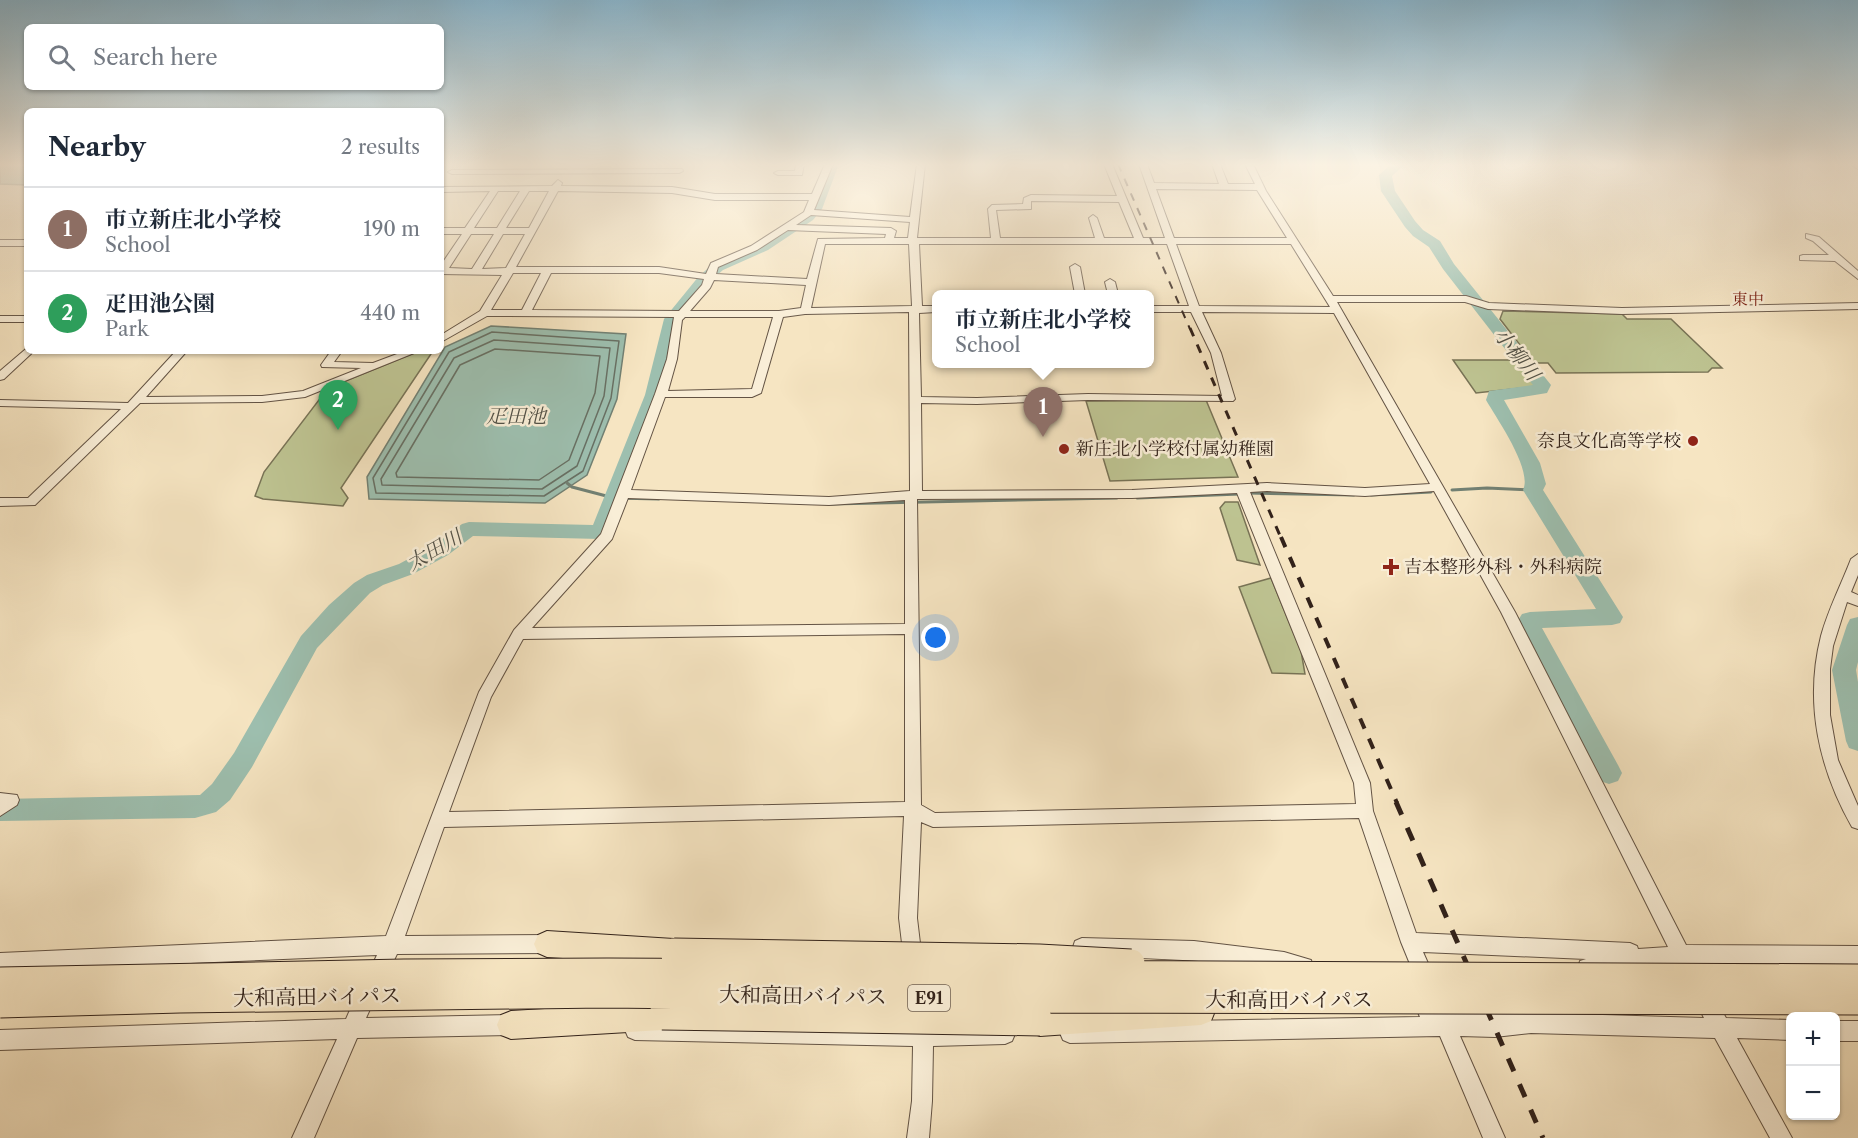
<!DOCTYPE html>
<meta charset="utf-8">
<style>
body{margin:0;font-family:"Libre Caslon Text","Noto Serif JP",serif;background:#f6f6f7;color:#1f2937}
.controls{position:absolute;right:18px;bottom:18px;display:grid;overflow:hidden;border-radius:9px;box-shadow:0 2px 4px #0004}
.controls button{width:54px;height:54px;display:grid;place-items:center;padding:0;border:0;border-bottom:2px solid #e0e1e3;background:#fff;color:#1f2937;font:30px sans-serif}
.you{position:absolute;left:936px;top:638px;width:21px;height:21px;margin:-15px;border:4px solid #fff;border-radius:50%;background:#1a73e8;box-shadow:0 0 0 9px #1a73e833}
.badge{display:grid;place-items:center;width:39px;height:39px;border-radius:50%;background:#111827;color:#fff;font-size:20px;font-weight:700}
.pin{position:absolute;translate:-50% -50px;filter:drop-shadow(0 2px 3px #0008)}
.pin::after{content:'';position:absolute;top:32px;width:21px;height:18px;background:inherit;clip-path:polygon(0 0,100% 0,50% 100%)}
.popup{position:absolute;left:932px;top:290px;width:222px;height:78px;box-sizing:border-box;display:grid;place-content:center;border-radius:9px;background:#fff;filter:drop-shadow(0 2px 4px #0005);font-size:20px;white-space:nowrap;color:#747a83}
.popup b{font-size:22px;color:#1f2937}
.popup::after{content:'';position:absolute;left:50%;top:100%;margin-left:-12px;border:12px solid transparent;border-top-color:#fff}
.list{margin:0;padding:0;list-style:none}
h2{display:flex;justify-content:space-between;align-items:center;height:78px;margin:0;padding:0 24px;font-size:26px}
h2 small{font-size:20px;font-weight:400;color:#747a83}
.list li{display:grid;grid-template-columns:39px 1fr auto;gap:18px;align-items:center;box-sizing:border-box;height:84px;padding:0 24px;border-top:2px solid #e0e1e3}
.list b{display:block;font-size:22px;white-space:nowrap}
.list p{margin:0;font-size:20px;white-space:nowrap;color:#747a83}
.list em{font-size:20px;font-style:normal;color:#747a83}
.icon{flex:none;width:33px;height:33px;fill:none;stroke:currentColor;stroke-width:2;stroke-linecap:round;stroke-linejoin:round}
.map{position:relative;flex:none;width:1858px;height:1138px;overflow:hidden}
.search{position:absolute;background:#fff;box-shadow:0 2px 4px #0004;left:24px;top:24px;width:420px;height:66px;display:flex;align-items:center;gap:15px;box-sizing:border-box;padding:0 21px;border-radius:9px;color:#747a83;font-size:22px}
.panel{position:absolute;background:#fff;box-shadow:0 2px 4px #0004;left:24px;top:108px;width:420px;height:246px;border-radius:9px}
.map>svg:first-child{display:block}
.green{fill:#bec492;stroke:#787356;stroke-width:1.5}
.water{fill:#9dbfaf;stroke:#728073;stroke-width:1.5}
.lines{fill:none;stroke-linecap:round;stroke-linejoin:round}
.shore{stroke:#687064;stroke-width:1.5}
.stream{stroke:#728073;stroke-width:3}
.river{fill:#9dbfaf;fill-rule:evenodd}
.minor-casing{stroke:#635344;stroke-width:2}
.highway-casing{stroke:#32221a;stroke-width:2}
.minor{fill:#f9eed7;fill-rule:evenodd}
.highway{fill:#f6e5c2;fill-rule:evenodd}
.rail-far3{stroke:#32221a;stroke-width:2;stroke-dasharray:8 8;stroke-linecap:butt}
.rail-far2{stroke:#32221a;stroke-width:3;stroke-dasharray:9 9;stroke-linecap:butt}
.rail-far1{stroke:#32221a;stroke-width:4;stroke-dasharray:11 11;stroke-linecap:butt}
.rail{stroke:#32221a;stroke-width:5;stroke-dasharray:14 14;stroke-linecap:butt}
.highway-bridge-casing{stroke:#32221a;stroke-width:29;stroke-linecap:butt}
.highway-bridge{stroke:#f6e5c2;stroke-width:27}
.poi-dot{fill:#8f2418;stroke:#f9eed7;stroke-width:2}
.labels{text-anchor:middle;stroke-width:5;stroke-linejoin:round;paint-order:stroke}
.far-neighbourhood-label{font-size:16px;fill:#7a1f14;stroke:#f9eed7}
.shield{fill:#f9eed7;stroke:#6e5f53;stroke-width:1.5}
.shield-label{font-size:16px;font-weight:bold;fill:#32221a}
.poi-label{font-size:18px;fill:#32221a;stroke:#f9eed7;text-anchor:start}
.water-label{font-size:20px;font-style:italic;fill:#525147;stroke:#f9eed7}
.near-street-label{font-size:21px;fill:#32221a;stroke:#f9eed7}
</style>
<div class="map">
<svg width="1858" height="1138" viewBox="0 0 1858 1138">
<rect width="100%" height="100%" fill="#f6e5c2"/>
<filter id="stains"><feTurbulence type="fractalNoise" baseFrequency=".00333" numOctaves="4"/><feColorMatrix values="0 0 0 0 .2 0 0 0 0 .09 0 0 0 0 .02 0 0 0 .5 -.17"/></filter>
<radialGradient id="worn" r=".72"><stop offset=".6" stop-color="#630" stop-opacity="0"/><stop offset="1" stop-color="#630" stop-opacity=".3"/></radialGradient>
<path class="green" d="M1503 311 1622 314 1627 319H1671L1722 368H1712L1708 372 1556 373 1548 363H1534L1500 319Z
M419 351H433L341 488 348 498 343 506 263 499 255 496 264 472 328 388Z
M1453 360H1517L1540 386 1476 393Z
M1206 400 1238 477 1110 481 1086 401Z
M1225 502H1238L1260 565 1237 560 1220 508Z
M1271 578 1301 651 1305 674 1272 673 1239 587Z"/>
<path class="water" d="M0 164H27V185L0 184Z
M491 326 626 334 617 399 587 475 545 503 369 499 367 477 445 347Z"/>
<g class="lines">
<path class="shore" d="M492 332 619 341 611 398 583 471 544 496 376 493 373 478 449 352Z
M494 340 610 348 604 396 577 466 542 489 382 485 381 479 454 358Z
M495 349 600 356 595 393 569 460 539 480 397 477 396 473 460 365Z"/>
<path class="stream" d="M567 483 572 487 614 498 659 499
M1452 490 1487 488 1533 490
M1248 493 1354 495
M1371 495 1431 492
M1137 498 1240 494
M831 504 1117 498"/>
<path class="river" d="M827 164H839L822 209 813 220 768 250 723 270 709 282 680 320 663 395 607 537 600 539 473 536 448 555 413 574 383 585 370 593 317 648 252 767 230 800 216 812 195 818 0 821V799L200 795 212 784 234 753 301 636 329 605 354 583 367 575 399 564 434 545 462 524 469 522 593 525 645 395 664 319 699 276 713 264 758 244 803 214 809 208Z
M1391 164H1405L1392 176 1395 191 1415 221 1423 230 1440 241 1454 264 1551 385 1547 393 1504 400 1540 463 1546 484 1543 490 1623 617 1620 623 1612 625 1542 628 1618 765 1622 773 1618 781 1609 784 1600 781 1517 622 1522 614 1530 612 1596 609 1523 490C1533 470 1497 419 1486 400L1489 391 1533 385 1443 269 1429 247 1413 236 1405 227 1381 191 1379 175Z
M1858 617V662L1856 670 1858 682V751L1849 748 1846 741 1832 670 1847 625 1850 619Z"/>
<g class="minor-casing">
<path id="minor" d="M796 164H804L802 175H778L774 173 778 171H795Z
M825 164H833L814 210 910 217 917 164H925L917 238H991L988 209 992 205 1023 204 1024 198 1031 195 1117 196 1104 164H1112L1143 238H1165L1139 164H1147L1154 183 1219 184 1212 164H1220L1228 184H1255L1245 164H1253L1266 191 1333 296H1466L1489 303 1622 308 1858 303V309L1622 314 1488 309 1465 302H1337L1515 612 1686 945 1858 946V964L1694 963 1692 968 1685 971 1678 968 1676 964 1616 969 1587 977 1580 975 1578 968 1580 961 1586 959 1423 952 1435 979 1433 986 1426 988 1419 986 1401 942 1359 818 933 827 921 822 917 918 922 960 920 966 913 969 906 966 904 960 899 918 904 816 444 827 405 936 552 935 559 938 561 944 559 950 552 953 397 954 384 981 377 983 370 981 368 974 377 955 0 971V953L386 936 479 692 514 630 601 534 655 394 667 359 674 317 487 316 441 342V335L480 311 502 275 441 274V265L462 234H441V228H465L490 191 443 192 441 187 552 186 558 180 562 183 561 186 672 187 715 194H812ZM1156 189 1257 190 1287 238H1174ZM498 191H520L497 228H474ZM529 191H549L529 228H506ZM558 191 672 193 715 200H809L804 212 751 246 711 263 706 274 659 267H516ZM1031 201 1119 202 1134 238H1104L1097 218 1093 215 1089 218 1095 238H1000L996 210 1031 209ZM811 215 910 222 908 238H894L896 231 891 228 796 225ZM788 230 886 234 885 238 818 239 807 279 716 274 718 267 757 250ZM471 234H494L472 269 449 268ZM503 234H525L506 268 482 269ZM825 244H909L912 306 811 308ZM919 244H1167L1189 306H1150V312H1191L1211 353 1222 396 1088 394 977 398 921 397 919 313 936 312V306H922ZM1176 244H1291L1330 307 1199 306ZM513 273H541L522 310H491ZM551 273H659L704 279 702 285 679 311 532 310ZM714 280 806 285 801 308 779 311H690L710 288ZM909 312 910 491 829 497 631 490 665 397H752L761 393 783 317 805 314ZM1202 312 1334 313 1430 484 1365 488 1267 483 1132 490 922 491 921 403 977 404 1088 400 1233 401 1235 399 1221 353ZM685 317H773L752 389 668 391 677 359 682 320ZM1267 491 1365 496 1434 491 1501 612 1668 947 1638 949 1637 946 1630 943 1416 933 1373 811 1370 783 1250 492ZM1237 493 1354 783 1356 804 935 813 921 805 917 499 1132 498ZM628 498 829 505 905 500V624L532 628 612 539ZM905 634V802L449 812 491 697 523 639Z
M1850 164H1858V169Z
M682 169 683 171 679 173 452 174 448 172 452 170Z
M1806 234 1819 237 1858 271V279L1835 261 1800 260V256L1803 255H1829L1813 241 1806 238Z
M0 240H27V246H0Z
M1075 264 1080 267 1085 294H1075L1070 267Z
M1110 279 1115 282 1118 294H1108L1105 282Z
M0 316H27V322H0Z
M27 348V351H34L4 379 0 380V371Z
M176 351H187L146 397 262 396 303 391 361 368 322 367 321 365 331 351H342L334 362 373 363 405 351H419L305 397 262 402 140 403 35 505 0 506V498H28L121 409 0 406V400L128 403Z
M1858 554V575L1851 592 1858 595V606L1847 602 1833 646 1830 669V715L1838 760 1858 806V829L1852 827C1819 769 1804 703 1821 636 1828 610 1841 585 1851 559Z
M0 793 17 795 19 800 17 805 0 816Z
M1082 938 1194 941 1284 952 1311 960 1313 967 1311 974C1303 976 1264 968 1252 966 1195 959 1139 958 1082 956L1075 953 1073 947 1075 941Z
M367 984 374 987 377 994 366 1018 514 1015 521 1018 524 1025 521 1032 514 1035 357 1038 314 1138H292L337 1039 0 1050V1030L346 1019 360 987Z
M1705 990 1712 993 1726 1018 1790 1020V1040L1737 1038 1792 1138H1770L1715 1038 1531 1033 1495 1037 1460 1036 1505 1138H1483L1440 1036 1070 1043 1063 1040 1060 1033 1063 1026 1070 1023 1420 1017 1417 1010 1420 1003 1427 1000 1476 1006 1526 1001 1533 1004 1535 1013 1704 1018 1695 1000 1698 993Z
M923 1017 930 1020 932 1026 1005 1024 1012 1027 1015 1034 1012 1041 1005 1044 933 1046 932 1101 929 1138H907L912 1101 913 1046 635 1040 628 1037 625 1030 628 1023 635 1020 914 1026 916 1020Z
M1836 1021H1858V1041H1836Z"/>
</g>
<g class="highway-casing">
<path id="highway" d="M547 931 674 939 683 943 687 952 683 961 674 965 547 957 538 953 534 944 538 935Z
M1201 997 1211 1001 1215 1011 1211 1021 1201 1025 1040 1036 1030 1032 1026 1022 1030 1012 1040 1008Z
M662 1002 672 1006 676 1016 672 1026 662 1030 511 1039 501 1035 497 1025 501 1015 511 1011Z"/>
</g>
<use href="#minor" class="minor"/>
<use href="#highway" class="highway"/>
<path class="rail-far3" d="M1118 164 1190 329"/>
<path class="rail-far2" d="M1190 328 1281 538"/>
<path class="rail-far1" d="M1281 537 1397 803"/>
<path class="rail" d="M1396 802 1543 1138"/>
<g class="highway-bridge-casing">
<path id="highway-bridge" d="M674 952 1039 958 1131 963
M0 981 404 973 608 972 1858 978
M0 1004 180 999 605 994 1040 999 1858 1001
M662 1016 1040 1022"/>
</g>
<use href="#highway-bridge" class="highway-bridge"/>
</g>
<linearGradient id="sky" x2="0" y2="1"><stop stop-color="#8ab8d1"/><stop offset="0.51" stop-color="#fbf3e4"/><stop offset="1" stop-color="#fbf3e4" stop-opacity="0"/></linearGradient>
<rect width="1858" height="323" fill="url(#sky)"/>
<g class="poi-dot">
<circle cx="1693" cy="441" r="6"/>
<circle cx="1064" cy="449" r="6"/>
<path d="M1388 558h6v6h6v6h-6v6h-6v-6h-6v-6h6z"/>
</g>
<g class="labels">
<g class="far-neighbourhood-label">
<text x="1748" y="305">東中</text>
</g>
<rect class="shield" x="908" y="985" width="42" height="26" rx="4.5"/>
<g class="shield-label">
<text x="929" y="1004">E91</text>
</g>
<g class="poi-label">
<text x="1681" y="447" text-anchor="end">奈良文化高等学校</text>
<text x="1076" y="455">新庄北小学校付属幼稚園</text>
<text x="1404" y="573">吉本整形外科・外科病院</text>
</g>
<g class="water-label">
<text transform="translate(1517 354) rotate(52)" y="7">小柳川</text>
<text x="516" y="423">疋田池</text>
<text transform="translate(434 550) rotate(-30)" y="7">太田川</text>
</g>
<g class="near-street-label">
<text transform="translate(803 996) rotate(1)" y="7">大和高田バイパス</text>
<text transform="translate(317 997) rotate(-1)" y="7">大和高田バイパス</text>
<text x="1289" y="1007">大和高田バイパス</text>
</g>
</g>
<rect width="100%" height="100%" filter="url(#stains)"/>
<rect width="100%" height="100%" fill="url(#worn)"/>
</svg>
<div class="controls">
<button>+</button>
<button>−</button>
</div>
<div class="you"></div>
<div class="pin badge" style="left:1043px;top:437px;background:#8d6e63">1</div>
<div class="popup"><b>市立新庄北小学校</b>School</div>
<div class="pin badge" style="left:338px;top:430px;background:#2e9e5b">2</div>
<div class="search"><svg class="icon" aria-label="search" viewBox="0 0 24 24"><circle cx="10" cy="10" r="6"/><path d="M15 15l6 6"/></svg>Search here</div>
<section class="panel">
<h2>Nearby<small>2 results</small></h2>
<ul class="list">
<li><span class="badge" style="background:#8d6e63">1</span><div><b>市立新庄北小学校</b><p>School</p></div><em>190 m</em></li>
<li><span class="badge" style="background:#2e9e5b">2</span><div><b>疋田池公園</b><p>Park</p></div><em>440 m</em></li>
</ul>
</section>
</div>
